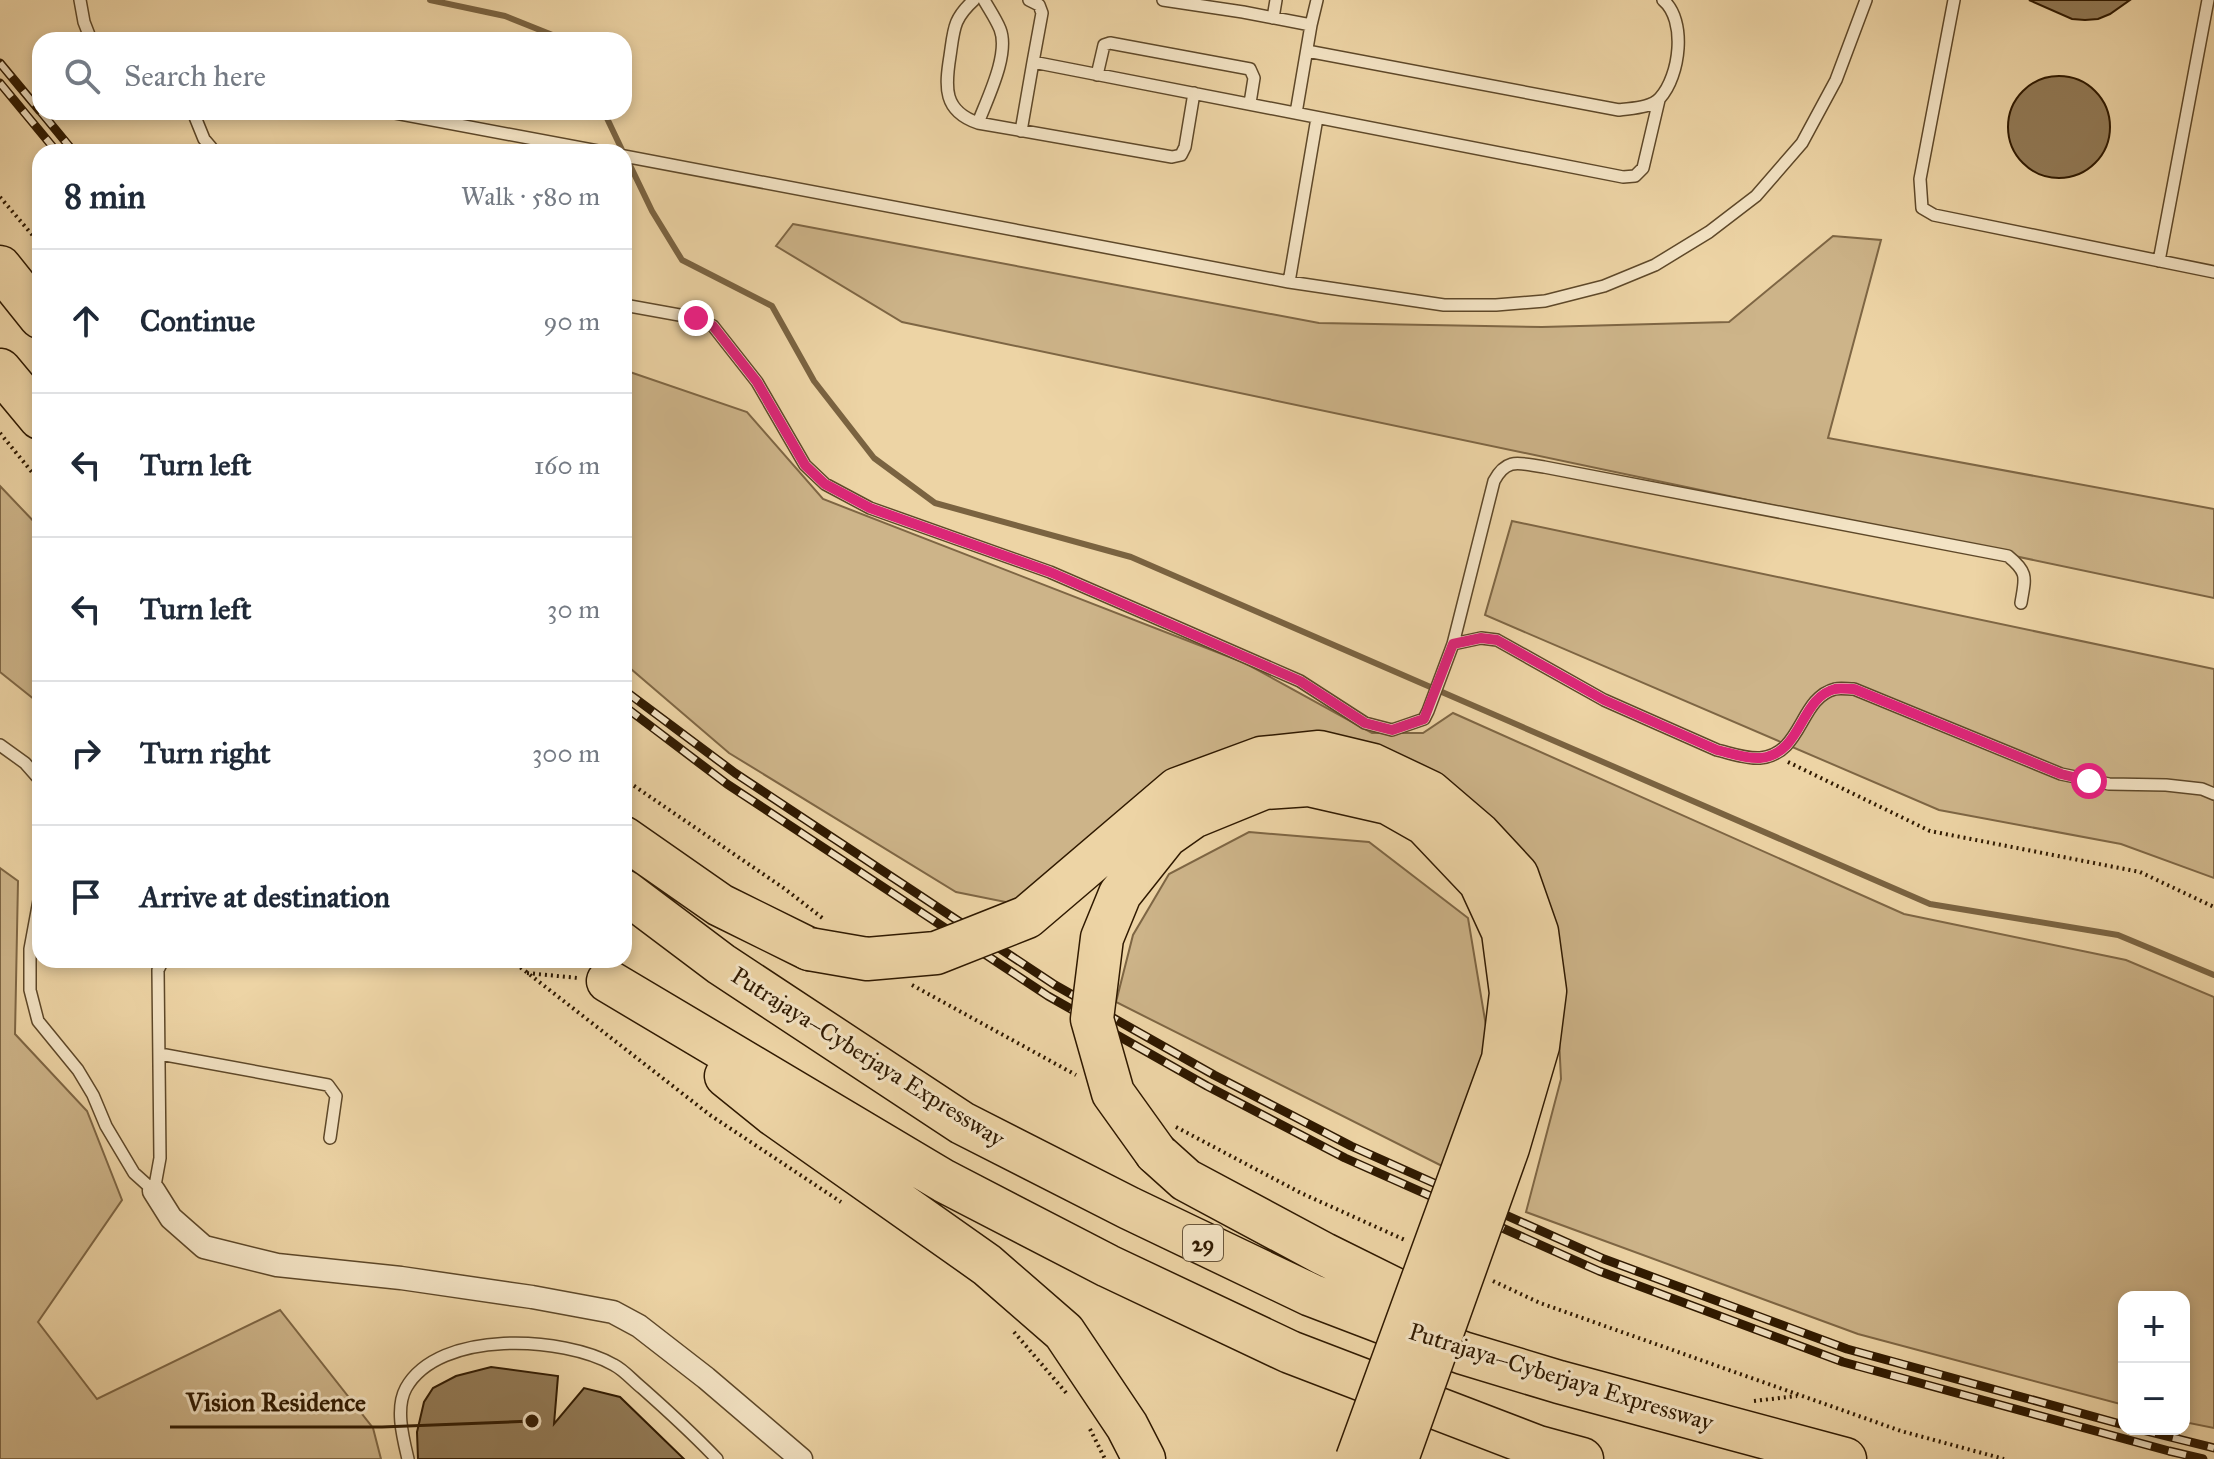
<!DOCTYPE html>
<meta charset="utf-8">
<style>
body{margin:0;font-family:"IM FELL Great Primer",serif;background:#f2f2f3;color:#1f2937}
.controls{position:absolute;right:24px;bottom:24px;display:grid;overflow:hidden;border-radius:16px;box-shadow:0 4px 12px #0003}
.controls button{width:72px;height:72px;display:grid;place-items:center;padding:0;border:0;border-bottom:2px solid #e0e1e3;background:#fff;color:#1f2937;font:40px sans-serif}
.stop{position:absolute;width:24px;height:24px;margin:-18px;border:6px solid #db2777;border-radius:50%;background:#fff}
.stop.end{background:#db2777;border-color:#fff;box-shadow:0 2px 8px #0008}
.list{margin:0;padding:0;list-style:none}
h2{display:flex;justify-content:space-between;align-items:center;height:104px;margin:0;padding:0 32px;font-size:34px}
h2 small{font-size:26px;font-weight:400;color:#747a83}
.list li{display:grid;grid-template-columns:52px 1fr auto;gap:24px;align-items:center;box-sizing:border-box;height:144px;padding:0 32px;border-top:2px solid #e0e1e3}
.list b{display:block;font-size:30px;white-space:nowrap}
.list em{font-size:26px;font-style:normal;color:#747a83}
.icon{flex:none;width:44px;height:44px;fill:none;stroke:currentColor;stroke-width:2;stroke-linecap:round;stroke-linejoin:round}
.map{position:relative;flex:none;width:2214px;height:1459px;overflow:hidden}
.search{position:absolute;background:#fff;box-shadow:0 4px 12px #0003;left:32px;top:32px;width:600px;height:88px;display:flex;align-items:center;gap:20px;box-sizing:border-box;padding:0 28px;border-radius:24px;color:#747a83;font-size:30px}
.panel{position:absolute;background:#fff;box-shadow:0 4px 12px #0003;left:32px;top:144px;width:600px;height:824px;border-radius:24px}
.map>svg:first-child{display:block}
.green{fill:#cdb489;stroke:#7e6644;stroke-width:2}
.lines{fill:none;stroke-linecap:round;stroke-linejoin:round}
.stream{stroke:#7a6341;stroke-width:6}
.building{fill:#927a56;stroke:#2f1900;stroke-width:2}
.lane-casing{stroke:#5e4829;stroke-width:14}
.street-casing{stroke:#5e4829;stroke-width:25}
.highway-casing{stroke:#2f1900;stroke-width:45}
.path{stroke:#2f1900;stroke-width:4;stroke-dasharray:2 4;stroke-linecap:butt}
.lane{stroke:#f3e3c4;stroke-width:11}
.street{stroke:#f3e3c4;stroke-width:22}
.highway{stroke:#edd4a5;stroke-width:42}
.rail-casing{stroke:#2f1900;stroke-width:9}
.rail{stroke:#f3e3c4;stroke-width:6;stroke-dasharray:18;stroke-linecap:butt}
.highway-bridge-casing{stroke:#2f1900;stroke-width:45;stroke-linecap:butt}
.highway-bridge{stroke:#edd4a5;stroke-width:42}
.route{stroke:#db2777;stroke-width:10}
.labels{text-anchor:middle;stroke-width:6;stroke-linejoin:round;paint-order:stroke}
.shield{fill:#f3e3c4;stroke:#6a563b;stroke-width:2}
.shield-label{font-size:22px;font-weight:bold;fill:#2f1900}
.street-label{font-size:24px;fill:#2f1900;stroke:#f3e3c4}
.leader{fill:none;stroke:#2f1900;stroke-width:3}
.callout-dot{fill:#2f1900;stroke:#f3e3c4;stroke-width:3}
.callout-label{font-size:26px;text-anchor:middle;font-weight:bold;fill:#2f1900;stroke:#f3e3c4;stroke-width:6;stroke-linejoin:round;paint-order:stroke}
</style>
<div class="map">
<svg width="2214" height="1459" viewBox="0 0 2214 1459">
<rect width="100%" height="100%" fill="#edd4a5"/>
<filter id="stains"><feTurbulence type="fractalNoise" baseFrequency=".0025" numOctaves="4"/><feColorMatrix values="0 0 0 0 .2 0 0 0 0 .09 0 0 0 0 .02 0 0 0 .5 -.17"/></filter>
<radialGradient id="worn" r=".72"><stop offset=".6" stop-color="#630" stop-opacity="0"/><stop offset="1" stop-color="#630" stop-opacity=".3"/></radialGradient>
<path class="green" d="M793 224 1319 323 1542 327 1729 322 1833 236 1881 240 1828 438 2214 509V598L902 322 776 246Z
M624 370 747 412 823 499 1245 663 1372 733H1423L1453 713 1904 914 2126 960 2214 997V1428L2184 1422V1297H2124V1405L1858 1334 1526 1212 1561 1079 1555 959 1345 745 1020 905 956 892 729 753 624 663Z
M0 486 40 528V704L0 672Z
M1512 521 2214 669V878L2121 844 1939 810 1485 615Z
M1249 832 1369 842 1468 918 1488 1038 1448 1169 1116 1002 1133 935 1169 874Z
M0 868 18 881 15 1034 87 1111 122 1200 38 1322 97 1399 280 1310 373 1428 381 1459H0Z"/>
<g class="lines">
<path class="stream" d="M430 0 505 16 555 36 560 40
M604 112 623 152
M626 157 652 211 682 260 772 306 814 381 874 458 935 503 1131 557 1930 904 2118 935 2214 975"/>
</g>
<path class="building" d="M2029 0H2130L2110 14 2098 19 2085 20 2072 19Z
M2008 127a51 51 0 1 1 102 0a51 51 0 1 1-102 0Z
M491 1367 558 1376 554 1424 584 1388 620 1397 684 1459H418L417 1432 424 1402 433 1388 456 1376Z"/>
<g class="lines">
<g class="lane-casing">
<path id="lane" d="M80 0 84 22 91 40
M974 0C953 19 954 29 950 56 945 87 943 111 978 123L1172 157 1181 155 1185 147 1194 93
M1029 0 1039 5 1042 13 1033 62
M1163 0 1243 12 1311 25 1296 113
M1954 0 1920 179 1922 208 1934 215 2214 272
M1273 18 1276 0
M1311 25 1317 0
M1307 51 1619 110C1632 108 1651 108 1660 98 1680 76 1687 20 1663 0
M1097 75 1104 45 1110 43 1250 69 1254 78 1250 103
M193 112 204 139 215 152
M390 112 603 152
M978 123C987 99 1010 54 1000 29 996 19 989 9 984 0
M1021 131 1033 62 1623 177 1635 176 1643 168 1659 100
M624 156 1289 282 1444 305H1496L1545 301 1604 286 1655 265 1709 232 1756 196 1802 143 1836 80 1866 0
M2159 261 2208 0
M1289 282 1317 118
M624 305 696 318 713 326 757 382 805 465 825 484 870 508 1050 572 1172 625 1300 681 1365 723 1392 730 1424 719 1428 711 1453 644 1494 481C1507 456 1521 464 1544 467L2008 556C2029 573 2025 578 2021 603
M1453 644 1481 638 1497 640 1604 700 1717 750C1730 753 1746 759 1760 758 1803 754 1799 698 1835 689 1840 688 1848 689 1854 689L2061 774 2109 784 2166 785 2202 789 2214 794
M0 745 25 763 40 780
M40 895 30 949V990L38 1021 78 1070 93 1095 106 1126 134 1173 154 1191
M160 1054 328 1085 336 1096 330 1138
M154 1191 160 1158 158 970 163 960
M408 1459C403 1438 395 1408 406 1388 439 1329 564 1336 614 1365 624 1370 633 1381 642 1388 668 1411 693 1434 717 1459"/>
</g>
<g class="street-casing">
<path id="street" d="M154 1191 171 1218 204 1247 277 1265 401 1278 532 1297 613 1312 639 1326 706 1378 801 1459"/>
</g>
<g class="highway-casing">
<path id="highway" d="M0 267 40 317
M0 370 40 418
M624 838 720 905 809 949
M624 891 721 964 962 1123 1129 1208 1311 1295 1463 1353 1559 1382 1845 1459
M608 981 944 1181 1108 1266 1290 1352 1538 1447 1582 1459
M726 1076 773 1114 987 1265 1064 1332 1127 1426 1144 1459
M1156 1153 1186 1180 1324 1254 1447 1315"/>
</g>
<path class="path" d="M0 197 40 244
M0 433 40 482
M1788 762 1930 831 2140 872 2214 907
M624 779 785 889 825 920
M511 960 710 1115 841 1202
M527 973 578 978
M912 985 1076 1075
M1176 1127 1301 1193 1405 1240
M1493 1281 1540 1303 1901 1431 2004 1459
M1014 1332 1068 1395
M1754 1401 1797 1396
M1090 1429 1105 1459"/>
<use href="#lane" class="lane"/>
<use href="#street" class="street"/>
<use href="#highway" class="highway"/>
<g class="rail-casing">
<path id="rail" d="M0 63 40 111
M0 83 57 152
M41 112 74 152
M624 690 735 773 1055 985 1214 1075 1351 1146 1604 1259 1847 1349 2124 1425
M624 706 727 784 1048 996 1207 1086 1345 1158 1599 1271 1843 1362 2169 1451 2203 1459
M2138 1429 2214 1448"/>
</g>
<use href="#rail" class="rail"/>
<g class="highway-bridge-casing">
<path id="highway-bridge" d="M809 949 867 959 936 953 1027 917 1177 789 1261 758 1319 752 1373 765 1430 792 1479 834 1517 875 1537 932 1545 991 1538 1046 1508 1148 1397 1459
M1156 1153 1113 1093 1092 1019 1102 938 1120 894 1166 836 1193 817 1264 788 1309 785 1388 803 1425 824 1480 882 1503 932 1511 993 1503 1059 1357 1459"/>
</g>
<use href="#highway-bridge" class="highway-bridge"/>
</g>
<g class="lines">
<path class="route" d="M696 318 713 326 757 382 805 465 825 484 870 508 1050 572 1300 681 1365 723 1392 730 1424 719 1453 644 1481 638 1497 640 1604 700 1717 750C1730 753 1746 759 1760 758 1803 754 1799 698 1835 689 1840 688 1848 689 1854 689L2061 774 2089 781"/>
</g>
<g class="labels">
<rect class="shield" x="1183" y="1225" width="40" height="36" rx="6"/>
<g class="shield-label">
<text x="1203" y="1251">29</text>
</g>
<g class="street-label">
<text transform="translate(868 1057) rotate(32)" y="8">Putrajaya–Cyberjaya Expressway</text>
<text transform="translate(1561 1377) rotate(17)" y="8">Putrajaya–Cyberjaya Expressway</text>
</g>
</g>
<path class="leader" d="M532 1421L382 1427H170"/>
<circle class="callout-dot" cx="532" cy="1421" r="8"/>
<g class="callout-label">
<text x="276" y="1411">Vision Residence</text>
</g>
<rect width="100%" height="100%" filter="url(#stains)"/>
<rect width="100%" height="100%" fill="url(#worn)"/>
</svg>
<div class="controls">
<button>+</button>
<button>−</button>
</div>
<div class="stop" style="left:2089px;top:781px"></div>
<div class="stop end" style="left:696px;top:318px"></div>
<div class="search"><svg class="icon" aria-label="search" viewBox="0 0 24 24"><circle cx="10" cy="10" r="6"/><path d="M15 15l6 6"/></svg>Search here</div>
<section class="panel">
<h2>8 min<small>Walk · 580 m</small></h2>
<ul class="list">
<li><svg class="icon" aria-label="ahead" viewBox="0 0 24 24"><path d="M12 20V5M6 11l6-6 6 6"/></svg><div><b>Continue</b></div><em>90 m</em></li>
<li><svg class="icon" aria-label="left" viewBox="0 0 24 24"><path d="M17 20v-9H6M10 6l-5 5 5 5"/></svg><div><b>Turn left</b></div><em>160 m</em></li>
<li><svg class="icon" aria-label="left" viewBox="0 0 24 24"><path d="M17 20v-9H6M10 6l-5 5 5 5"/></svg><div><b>Turn left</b></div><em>30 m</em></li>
<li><svg class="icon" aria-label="right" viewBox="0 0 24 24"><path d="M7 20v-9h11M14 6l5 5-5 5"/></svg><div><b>Turn right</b></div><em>300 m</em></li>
<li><svg class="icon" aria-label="arrive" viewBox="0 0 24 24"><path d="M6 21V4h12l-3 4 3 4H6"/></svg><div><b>Arrive at destination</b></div></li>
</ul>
</section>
</div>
